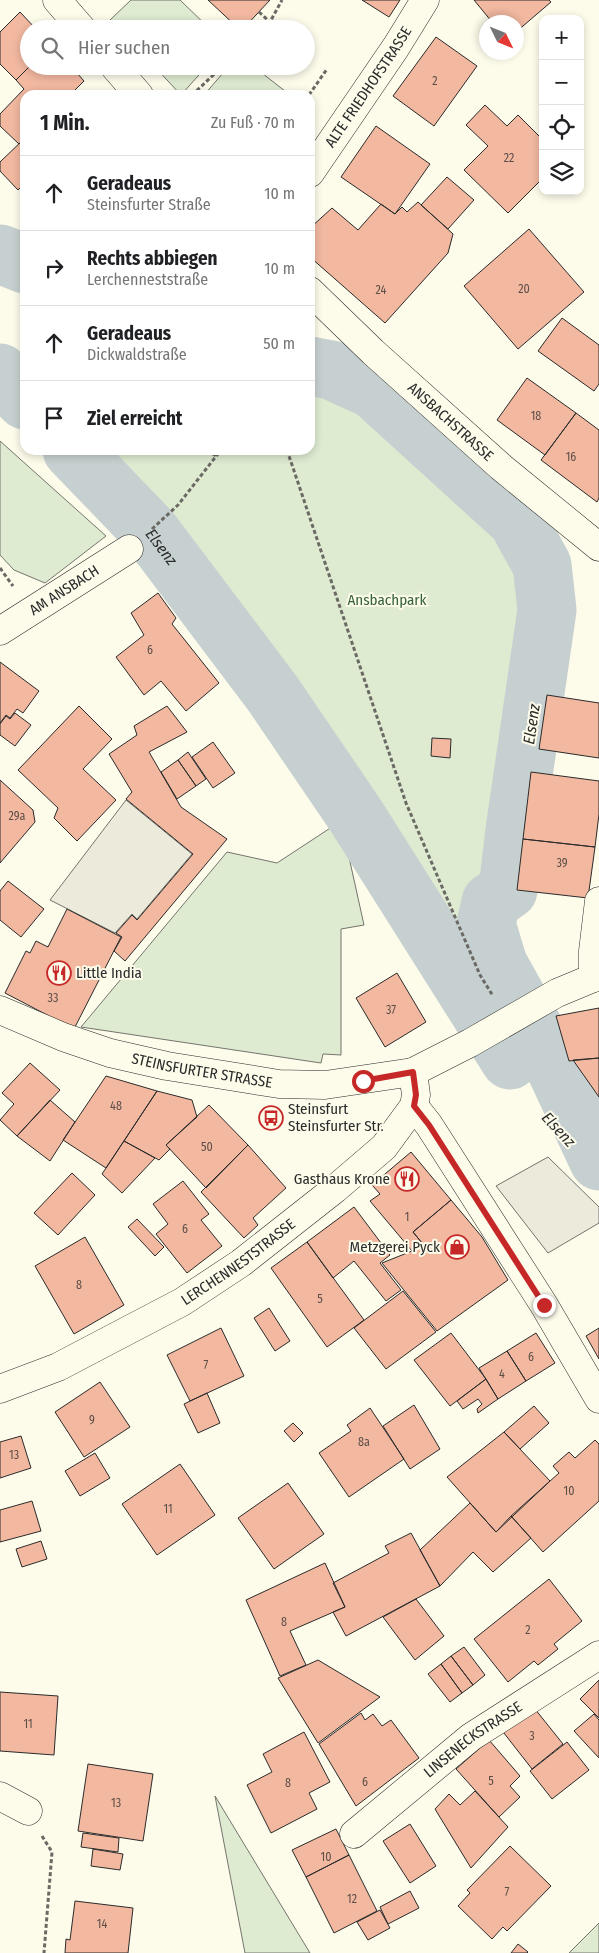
<!DOCTYPE html>
<html lang="de">
<meta charset="utf-8">
<style>
body{margin:0;font-family:"Fira Sans Condensed",sans-serif;background:#f6f6f6;color:#202124}
.controls{position:absolute;right:15px;top:15px;display:grid;overflow:hidden;border-radius:10px;box-shadow:0 2px 8px #0003}
.controls button{width:45px;height:45px;display:grid;place-items:center;padding:0;border:0;border-bottom:1px solid #e0e0e0;background:#fff;color:#202124;font:25px sans-serif}
.compass{position:absolute;left:479px;top:15px;width:45px;height:45px;border-radius:50%;background:#fff;box-shadow:0 2px 8px #0003;rotate:133deg}
.stop{position:absolute;width:15px;height:15px;margin:-11px;border:4px solid #c62828;border-radius:50%;background:#fff}
.stop.end{background:#c62828;border-color:#fff;box-shadow:0 1px 5px #0008}
.list{margin:0;padding:0;list-style:none}
h2{display:flex;justify-content:space-between;align-items:center;height:65px;margin:0;padding:0 20px;font-size:21px}
h2 small{font-size:16px;font-weight:400;color:#757577}
.list li{display:grid;grid-template-columns:32px 1fr auto;gap:15px;align-items:center;box-sizing:border-box;height:75px;padding:0 20px;border-top:1px solid #e0e0e0}
.list b{display:block;font-size:19px;white-space:nowrap}
.list p{margin:0;font-size:16px;white-space:nowrap;color:#757577}
.list em{font-size:16px;font-style:normal;color:#757577}
.icon{flex:none;width:28px;height:28px;fill:none;stroke:currentColor;stroke-width:2;stroke-linecap:round;stroke-linejoin:round}
.map{position:relative;flex:none;width:599px;height:1953px;overflow:hidden}
.search{position:absolute;background:#fff;box-shadow:0 2px 8px #0003;left:20px;top:20px;width:295px;height:55px;display:flex;align-items:center;gap:12px;box-sizing:border-box;padding:0 18px;border-radius:28px;color:#757577;font-size:19px}
.panel{position:absolute;background:#fff;box-shadow:0 2px 8px #0003;left:20px;top:90px;width:295px;height:365px;border-radius:15px}
.map>svg:first-child{display:block}
.green{fill:#deebd1;stroke:#74746e}
.parking{fill:#eceadb;stroke:#74746e}
.lines{fill:none;stroke-linecap:round;stroke-linejoin:round}
.river{stroke:#c7d0d0;stroke-width:59}
.building{fill:#f2b8a0;stroke:#2b2b2b}
.minor-casing{stroke:#2b2b2b;stroke-width:29}
.major-casing{stroke:#2b2b2b;stroke-width:29}
.path{stroke:#6a6964;stroke-width:3;stroke-dasharray:4 2.5;stroke-linecap:butt}
.minor{stroke:#fdfbea;stroke-width:28}
.major{stroke:#fdfbea;stroke-width:28}
.route{stroke:#c62828;stroke-width:6}
.labels{text-anchor:middle;stroke-width:4;stroke-linejoin:round;paint-order:stroke}
.number-label{font-size:12px;fill:#5d4e48}
.street-label{font-size:15px;fill:#2b2b2b;stroke:#fdfbea}
.park-label{font-size:15px;fill:#34623c;stroke:#fdfbea}
.poi-label{font-size:15px;fill:#2b2b2b;stroke:#fdfbea;text-anchor:start}
.water-label{font-size:16px;font-style:italic;fill:#2b2b2b;stroke:#fdfbea}
</style>
<div class="map">
<svg width="599" height="1953" viewBox="0 0 599 1953">
<rect width="100%" height="100%" fill="#fdfbea"/>
<path class="green" d="M131 0H180L210 29H118L110 20Z
M154 66H207L181 95Z
M229 66H253L290 95H204Z
M310 377 369 394 510 523 535 570 476 936 459 962 351 788 105 450H310Z
M0 441 106 536 45 583 14 570 0 555Z
M341 821 364 925 341 929V1055L323 1054 321 1063 81 1027 227 852 277 863Z
M215 1796 310 1953H245Z
M599 1923V1953H569Z"/>
<path class="parking" d="M126 800 192 854 137 919 132 914 115 933 50 900Z
M548 1157 599 1207V1223L548 1253 496 1186Z"/>
<g class="lines">
<g class="river">
<path d="M0 254 25 264"/>
<path d="M310 366 331 370 373 389 517 520 542 565 547 610 515 830 508 890 491 902 486 924 498 964 555 1067 599 1161"/>
<path d="M0 373 25 400"/>
<path id="s1" d="M72 450 150 531 273 694 356 816 510 1060"/>
</g>
</g>
<path class="building" d="M208 0H270L243 29H239Z
M362 0H400L389 17Z
M474 0H549L551 2 516 32V22H492Z
M20 12 36 29H29L30 66 16 80 0 64V32Z
M436 37 477 66 434 126 393 96Z
M30 66H71L84 81 70 95H25V138L19 144 0 126V114L24 89 16 80Z
M485 105 507 126 518 115 543 140V178L508 213 464 170 488 146 466 125Z
M376 126 430 164 395 214 341 177Z
M25 138V183L18 190 0 171V162Z
M447 177 474 200 448 229 421 205Z
M418 202 453 234 448 253 385 323 310 257V228L332 208 358 230 381 204 395 214 402 207 407 212Z
M529 229 584 292 518 349 464 286Z
M562 318 599 345V384L594 391 538 351Z
M527 378 576 413 545 455 497 420Z
M576 413 599 430V498L597 502 541 460Z
M158 593 176 618 172 624 219 683 186 711 161 681 144 695 116 657 144 635 131 613Z
M0 662 39 691 23 713 17 709 10 718 6 715 0 723Z
M547 695 599 703V758L539 749Z
M79 706 112 739 83 769 116 800 77 841 54 818 58 808 18 770Z
M167 706 187 732 149 752 181 807 227 839 125 961 114 951 122 937 116 933 132 915 137 920 193 854 126 799 132 792 109 754 137 735 134 726Z
M15 713 31 725 15 746 0 735V724L6 716 10 719Z
M432 738 451 739 450 758 431 756Z
M213 742 235 773 213 788 192 757Z
M188 752 206 779 196 786 178 760Z
M178 760 196 786 177 799 161 772Z
M531 772 599 781V814L595 847 523 839Z
M0 780 33 810 35 822 0 863Z
M523 839 595 847 588 898 517 890Z
M8 881 44 909 21 937 0 920V891Z
M67 909 121 937 74 1029 5 993 26 951 30 953 36 941 48 947Z
M397 973 426 1022 385 1047 356 998Z
M599 1008V1058L569 1061 556 1016Z
M599 1058V1097L573 1060Z
M30 1063 60 1090 17 1136 0 1120 14 1104 2 1093Z
M106 1076 157 1091 106 1168 63 1140Z
M157 1091 192 1100 197 1117 166 1145 170 1149 159 1160 124 1141Z
M50 1100 75 1122 50 1161 17 1136Z
M209 1105 248 1145 206 1188 166 1145Z
M124 1141 155 1158 122 1193 102 1174Z
M248 1145 286 1188 253 1218 258 1225 244 1238 201 1192Z
M411 1152 451 1200 413 1232 422 1243 412 1251 370 1201 380 1194 372 1185Z
M72 1173 95 1195 58 1235 34 1213Z
M183 1181 209 1214 201 1220 222 1246 187 1273 156 1234 168 1224 153 1204Z
M451 1200 482 1237 508 1280 437 1331 382 1263 412 1251 422 1243 413 1232Z
M354 1207 390 1255 380 1263 401 1290 386 1301 354 1261 333 1278 307 1242Z
M137 1219 164 1247 155 1256 128 1227Z
M85 1237 124 1305 74 1334 35 1266Z
M307 1242 364 1320 327 1347 271 1268Z
M403 1291 436 1332 386 1369 354 1328Z
M269 1308 290 1341 275 1351 254 1318Z
M221 1328 244 1376 190 1401 167 1355Z
M599 1328V1359L586 1336Z
M451 1333 486 1379 450 1406 414 1360Z
M536 1333 555 1363 526 1381 507 1351Z
M507 1351 526 1381 498 1399 479 1368Z
M486 1379 498 1399 478 1413 477 1409 482 1404 478 1399 463 1409 457 1401Z
M100 1382 130 1427 84 1457 55 1412Z
M207 1393 220 1423 198 1433 184 1404Z
M414 1405 440 1449 410 1469 383 1426Z
M534 1406 549 1423 520 1449 504 1432Z
M370 1408 404 1459 349 1497 319 1453 351 1431 347 1425Z
M293 1423 303 1433 294 1442 284 1431Z
M504 1432 550 1481 496 1532 447 1477Z
M21 1436 31 1468 0 1478V1442Z
M595 1440 599 1444V1501L543 1552 511 1516 559 1473 553 1466 569 1452 575 1458Z
M95 1453 110 1478 80 1496 65 1471Z
M180 1464 215 1515 157 1555 122 1504Z
M288 1483 324 1534 274 1569 238 1518Z
M32 1501 41 1531 0 1542V1510Z
M470 1503 496 1532 511 1516 531 1538 493 1572 473 1552 440 1586 420 1550Z
M411 1533 440 1586 346 1636 333 1612 345 1607 333 1583 389 1553 385 1546Z
M41 1541 47 1559 22 1567 16 1549Z
M325 1563 345 1607 290 1631 306 1665 280 1676 246 1600Z
M549 1579 582 1621 554 1644 558 1649 538 1665 534 1661 508 1682 474 1639Z
M416 1599 444 1636 415 1660 383 1617Z
M464 1647 485 1675 473 1685 451 1656Z
M451 1656 473 1685 462 1693 441 1664Z
M318 1660 380 1697 318 1743 278 1678Z
M441 1664 462 1693 450 1702 428 1674Z
M599 1680V1718L580 1699Z
M0 1692 58 1696 54 1755 0 1751Z
M531 1704 563 1744 532 1769 500 1728Z
M361 1713 365 1720 373 1714 382 1726 391 1720 419 1758 356 1806 319 1744Z
M594 1714 599 1720V1758L574 1731Z
M304 1732 330 1782 309 1793 317 1809 271 1833 247 1785 272 1772 263 1754Z
M489 1740 520 1776 510 1786 520 1797 499 1817 456 1769Z
M567 1742 589 1770 552 1799 530 1771Z
M88 1764 153 1774 143 1841 78 1831Z
M475 1791 508 1827 471 1868 435 1809 449 1794 460 1805Z
M410 1824 436 1866 410 1883 383 1841Z
M336 1829 349 1855 306 1877 292 1850Z
M83 1833 119 1838 118 1852 81 1847Z
M510 1846 551 1886 507 1931 503 1927 492 1939 458 1906 470 1893 467 1890Z
M93 1849 123 1854 120 1870 91 1866Z
M349 1855 377 1911 334 1933 306 1877Z
M410 1891 419 1908 388 1924 380 1907Z
M75 1901 133 1908 128 1953H65L66 1939 70 1940Z
M380 1910 390 1928 368 1940 357 1922Z
M518 1944 528 1952 527 1953H511Z"/>
<g class="lines">
<g class="minor-casing">
<g id="minor">
<path d="M57 0 82 29"/>
<path d="M114 66 139 95"/>
<path id="s2" d="M310 173 396 47 425 0"/>
<path id="s3" d="M310 291 373 352 501 467 599 547"/>
<path id="s4" d="M0 631 129 549"/>
<path d="M593 978V951L599 901"/>
<path d="M414 1106 429 1125 544 1305 599 1399"/>
<path id="s5" d="M0 1389 58 1367 182 1302 241 1263 335 1189 384 1147 414 1106 416 1095 413 1072"/>
<path d="M0 1796 28 1811"/>
<path id="s6" d="M354 1834 471 1737 599 1655"/>
</g>
</g>
<g class="major-casing">
<g id="major">
<path id="s7" d="M0 1010 63 1037 110 1053 167 1066 279 1084 325 1085 413 1072 470 1043 557 993 593 978 599 977"/>
</g>
</g>
<path class="path" d="M259 12 270 22
M263 29 270 22 282 0
M192 95 223 66
M309 95 327 69
M207 450 216 456
M287 450 406 803 480 975 493 996
M152 529 178 505 221 450
M0 568 13 586
M42 1836 52 1852 44 1953"/>
<use href="#minor" class="minor"/>
<use href="#major" class="major"/>
</g>
<g class="lines">
<path class="route" d="M363 1081 413 1072 416 1095 414 1106 429 1125 544 1305"/>
</g>
<defs>
<g id="restaurant-ring" transform="scale(1.25)"><circle r="9.5" fill="#fdfbea" stroke="#c62828" stroke-width="1.5"/><path d="M-5-6h1v4h1v-4h1v4h1v-4h1v5L-1.5 .5V6h-2V.5L-5-1ZM5-6V6H3V1.5H1.5Q1.5-4 5-6Z" fill="#c62828"/></g>
<g id="bus-ring" transform="scale(1.25)"><circle r="9.5" fill="#fdfbea" stroke="#c62828" stroke-width="1.5"/><path d="M-5-6H5V4H4V6H2V4H-2V6H-4V4H-5ZM-3.5-4V0h7V-4ZM-3.5 1.2v1.5H-2V1.2ZM2 1.2v1.5H3.5V1.2Z" fill="#c62828"/></g>
<g id="shop-ring" transform="scale(1.25)"><circle r="9.5" fill="#fdfbea" stroke="#c62828" stroke-width="1.5"/><path d="M-5-2.5h2.3a2.7 3.5 0 0 1 5.4 0H5L5.5 6h-11ZM-1.5-2.5h3a1.5 2.3 0 0 0-3 0Z" fill="#c62828"/></g>
</defs>
<g fill-rule="evenodd">
<use href="#restaurant-ring" x="59" y="973"/>
<use href="#bus-ring" x="271" y="1118"/>
<use href="#restaurant-ring" x="407" y="1179"/>
<use href="#shop-ring" x="457" y="1247"/>
</g>
<g class="labels">
<g class="number-label">
<text x="435" y="85">2</text>
<text x="509" y="162">22</text>
<text x="524" y="293">20</text>
<text x="381" y="294">24</text>
<text x="536" y="420">18</text>
<text x="571" y="461">16</text>
<text x="150" y="654">6</text>
<text x="17" y="820">29a</text>
<text x="562" y="867">39</text>
<text x="53" y="1002">33</text>
<text x="391" y="1014">37</text>
<text x="116" y="1110">48</text>
<text x="207" y="1151">50</text>
<text x="407" y="1221">1</text>
<text x="185" y="1233">6</text>
<text x="79" y="1289">8</text>
<text x="320" y="1303">5</text>
<text x="531" y="1361">6</text>
<text x="206" y="1369">7</text>
<text x="502" y="1378">4</text>
<text x="92" y="1424">9</text>
<text x="364" y="1446">8a</text>
<text x="14" y="1459">13</text>
<text x="569" y="1495">10</text>
<text x="168" y="1513">11</text>
<text x="284" y="1626">8</text>
<text x="528" y="1634">2</text>
<text x="28" y="1728">11</text>
<text x="532" y="1740">3</text>
<text x="491" y="1785">5</text>
<text x="365" y="1786">6</text>
<text x="288" y="1787">8</text>
<text x="116" y="1807">13</text>
<text x="326" y="1861">10</text>
<text x="507" y="1896">7</text>
<text x="352" y="1903">12</text>
<text x="102" y="1928">14</text>
</g>
<g class="street-label">
<text dy="5" stroke="none"><textPath href="#s2" startOffset="104">ALTE FRIEDHOFSTRASSE</textPath></text>
<text dy="5" stroke="none"><textPath href="#s3" startOffset="192">ANSBACHSTRASSE</textPath></text>
<text dy="5" stroke="none"><textPath href="#s4" startOffset="76">AM ANSBACH</textPath></text>
<text dy="5" stroke="none"><textPath href="#s7" startOffset="212">STEINSFURTER STRASSE</textPath></text>
<text dy="5" stroke="none"><textPath href="#s5" startOffset="271">LERCHENNESTSTRASSE</textPath></text>
<text dy="5" stroke="none"><textPath href="#s6" startOffset="152">LINSENECKSTRASSE</textPath></text>
</g>
<g class="park-label">
<text x="387" y="605">Ansbachpark</text>
</g>
<g class="poi-label">
<text x="76" y="978">Little India</text>
<text x="288" y="1114">Steinsfurt<tspan x="288" dy="17">Steinsfurter Str.</tspan></text>
<text x="390" y="1184" text-anchor="end">Gasthaus Krone</text>
<text x="440" y="1252" text-anchor="end">Metzgerei Pyck</text>
</g>
<g class="water-label">
<text dy="6" stroke="none"><textPath href="#s1" startOffset="132">Elsenz</textPath></text>
<text transform="translate(531 724) rotate(-82)" y="6">Elsenz</text>
<text transform="translate(559 1129) rotate(47)" y="6">Elsenz</text>
</g>
</g>
</svg>
<div class="controls">
<button>+</button>
<button>−</button>
<button><svg class="icon" aria-label="locate" viewBox="0 0 24 24"><circle cx="12" cy="12" r="6"/><path d="M12 2v4M12 18v4M2 12h4M18 12h4"/></svg></button>
<button><svg class="icon" aria-label="layers" viewBox="0 0 24 24"><path d="M12 4l9 5-9 5-9-5zM3 14l9 5 9-5"/></svg></button>
</div>
<svg class="compass" viewBox="-18 -18 36 36"><path d="M0-13l5 13h-10z" fill="#e53935"/><path d="M0 13l5-13h-10z" fill="#757577"/></svg>
<div class="stop" style="left:363px;top:1081px"></div>
<div class="stop end" style="left:544px;top:1305px"></div>
<div class="search"><svg class="icon" aria-label="search" viewBox="0 0 24 24"><circle cx="10" cy="10" r="6"/><path d="M15 15l6 6"/></svg>Hier suchen</div>
<section class="panel">
<h2>1 Min.<small>Zu Fuß · 70 m</small></h2>
<ul class="list">
<li><svg class="icon" aria-label="ahead" viewBox="0 0 24 24"><path d="M12 20V5M6 11l6-6 6 6"/></svg><div><b>Geradeaus</b><p>Steinsfurter Straße</p></div><em>10 m</em></li>
<li><svg class="icon" aria-label="right" viewBox="0 0 24 24"><path d="M7 20v-9h11M14 6l5 5-5 5"/></svg><div><b>Rechts abbiegen</b><p>Lerchenneststraße</p></div><em>10 m</em></li>
<li><svg class="icon" aria-label="ahead" viewBox="0 0 24 24"><path d="M12 20V5M6 11l6-6 6 6"/></svg><div><b>Geradeaus</b><p>Dickwaldstraße</p></div><em>50 m</em></li>
<li><svg class="icon" aria-label="arrive" viewBox="0 0 24 24"><path d="M6 21V4h12l-3 4 3 4H6"/></svg><div><b>Ziel erreicht</b></div></li>
</ul>
</section>
</div>
